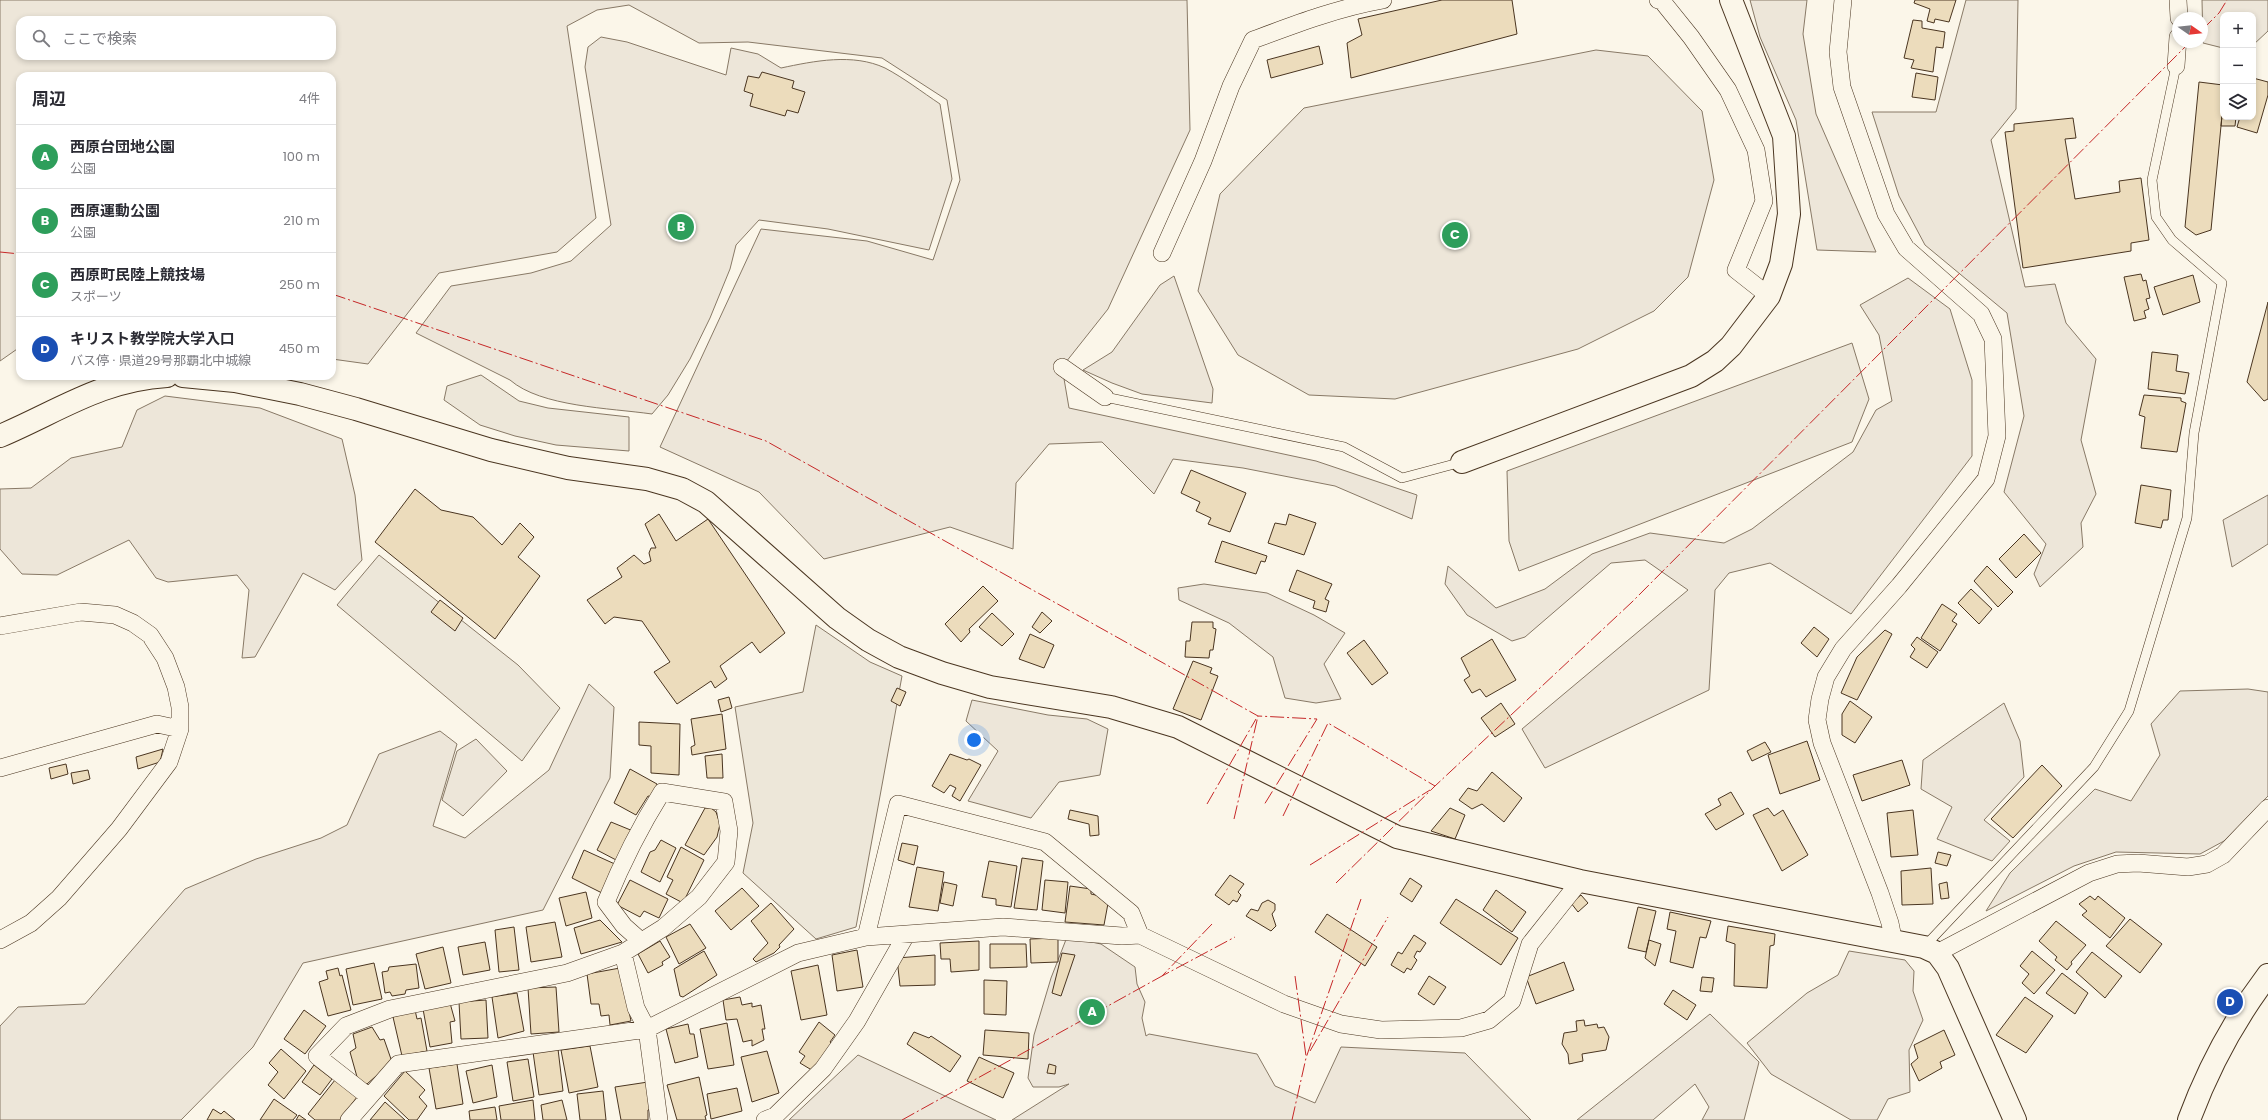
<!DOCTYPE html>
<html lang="ja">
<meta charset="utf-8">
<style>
body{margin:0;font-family:Poppins,"Noto Sans JP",sans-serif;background:#f2f2f3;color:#2b2b33}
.controls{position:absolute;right:12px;top:12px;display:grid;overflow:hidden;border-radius:8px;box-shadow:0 2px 6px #0003}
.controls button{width:36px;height:36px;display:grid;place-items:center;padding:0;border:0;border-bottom:1px solid #e1e1e2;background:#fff;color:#2b2b33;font:20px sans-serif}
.compass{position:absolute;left:2172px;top:12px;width:36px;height:36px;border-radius:50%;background:#fff;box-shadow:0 2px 6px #0003;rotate:104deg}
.you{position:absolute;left:974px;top:740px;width:14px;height:14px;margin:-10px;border:3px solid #fff;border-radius:50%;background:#1a73e8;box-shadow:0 0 0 6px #1a73e833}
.badge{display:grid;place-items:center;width:26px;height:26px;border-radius:50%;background:#c62828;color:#fff;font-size:13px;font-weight:700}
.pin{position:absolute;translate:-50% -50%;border:2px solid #fff;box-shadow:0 1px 4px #0006}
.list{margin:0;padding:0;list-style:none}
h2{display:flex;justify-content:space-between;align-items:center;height:52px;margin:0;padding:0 16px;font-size:17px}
h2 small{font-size:13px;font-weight:400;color:#7c7c81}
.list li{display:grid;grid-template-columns:26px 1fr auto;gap:12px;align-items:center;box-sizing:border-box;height:64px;padding:0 16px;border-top:1px solid #e1e1e2}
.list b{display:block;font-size:15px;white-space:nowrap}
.list p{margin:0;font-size:13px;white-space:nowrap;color:#7c7c81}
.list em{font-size:13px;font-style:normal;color:#7c7c81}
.icon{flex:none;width:22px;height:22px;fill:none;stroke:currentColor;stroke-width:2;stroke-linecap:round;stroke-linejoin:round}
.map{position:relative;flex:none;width:2268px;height:1120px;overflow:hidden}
.search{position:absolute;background:#fff;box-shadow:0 2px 6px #0003;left:16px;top:16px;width:320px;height:44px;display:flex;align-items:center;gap:10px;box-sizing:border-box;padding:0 14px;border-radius:12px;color:#7c7c81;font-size:15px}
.panel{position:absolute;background:#fff;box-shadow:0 2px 6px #0003;left:16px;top:72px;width:320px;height:308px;border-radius:12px}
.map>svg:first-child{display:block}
.green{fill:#ede6d9;stroke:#887966;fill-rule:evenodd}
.parking{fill:#ede7d9;stroke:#887966}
.building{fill:#ecdcbc;stroke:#4a3520}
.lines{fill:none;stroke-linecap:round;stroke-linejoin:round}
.lane-casing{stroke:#4a3520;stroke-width:10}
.street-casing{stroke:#4a3520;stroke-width:18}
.secondary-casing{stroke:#4a3520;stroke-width:24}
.primary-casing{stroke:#4a3520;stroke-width:24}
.lane{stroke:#fbf6e9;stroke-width:9}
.street{stroke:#fbf6e9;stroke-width:17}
.secondary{stroke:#fbf6e9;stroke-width:22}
.primary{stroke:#fbf6e9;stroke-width:22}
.power{stroke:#c62828;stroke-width:1;stroke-dasharray:14 3 2 3;stroke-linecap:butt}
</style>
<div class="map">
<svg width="2268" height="1120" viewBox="0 0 2268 1120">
<rect width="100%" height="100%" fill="#fbf6e9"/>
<path class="green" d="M0 0H1187L1190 130 1108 309 1062 367 1069 408 1316 461 1417 495 1412 519 1335 486 1243 468 1173 459 1154 494 1102 442 1049 444 1016 483 1013 549 950 527 824 559 759 492 660 447 761 229 867 241 933 260 960 180 947 100 882 58 748 42 699 43 629 5 597 10 567 26 596 218 557 252 439 273 368 364 332 359V76H20V347L0 361ZM20 20H332V56H20Z
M1750 0H1807L1803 34 1816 114 1876 252 1817 250 1796 120 1760 37Z
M1966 0H2018L2016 109 1991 140 2025 287 2055 284 2066 323 2096 359 2081 440 2096 494 2081 523 2083 547 2040 587 2034 574 2046 544 2004 492 2024 416 2007 313 1925 245 1899 196 1872 112H1936Z
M2202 0H2268V31L2253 45V15H2223V48L2203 43Z
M601 37 627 42 726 75 731 48 758 54 781 68C814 61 853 53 885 68 904 78 922 92 940 104L952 179 929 250 828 229 759 220 736 245 730 269 710 318 690 359 668 395 652 414C610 408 541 407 510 380L416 333 451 286 531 273 571 261 611 225 585 67 588 47Z
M1596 50 1648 56 1702 111 1714 180 1688 277 1654 311 1578 349 1395 399 1309 395 1238 355 1198 291 1220 194 1304 108Z
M1174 276 1213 389 1212 403 1142 394 1112 383 1083 370 1112 352 1160 285Z
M1908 278 1950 309 1972 380V456L1851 614 1770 563 1729 573 1715 590 1709 690 1545 768 1522 729 1688 590 1645 560 1611 563 1525 637 1512 641 1467 615 1445 584 1448 566 1496 608 1545 589 1592 554 1650 533 1724 543 1752 529 1853 452 1876 410 1892 401 1879 335 1860 305Z
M165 396 260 408 342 439 355 495 362 560 335 590 303 573 255 657 242 658 249 590 237 575 168 582 156 578 129 540 57 575 22 574 0 549V489L31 488 71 458 122 447 137 410Z
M2268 495V544L2232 567 2223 520Z
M1204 584 1267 593 1314 615 1345 633 1324 664 1341 699 1316 703 1285 698 1273 657 1229 623 1179 600 1178 588Z
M589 684 614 707 610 778 543 910 303 963 253 1047 181 1120H0V1026L18 1007 85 1004 185 889 256 859 321 838 347 825 379 754 440 731 457 744 433 826 465 838 549 770Z
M2248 689 2268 692V796L2224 841 2200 854 2116 852 2074 866 1986 911 2010 873 2095 789 2131 801 2160 755 2151 724 2180 691Z
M972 700 1048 715 1087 719 1108 729 1100 775 1059 782 1031 818 968 801 998 751 966 721Z
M2004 703 2020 741 2024 777 1984 820 2010 841 1992 861 1937 839 1952 807 1921 789 1923 760Z
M476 739 507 771 463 816 442 800 457 751Z
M1067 937 1101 944 1135 967 1137 984 1145 1002 1142 1018 1146 1036 1149 1034 1257 1054 1275 1086 1315 1103 1341 1047 1465 1053 1531 1120H1012L1069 1084 1059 1087H1033L1028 1078 1034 1035 1051 978Z
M1849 951 1905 960 1914 971 1913 991 1923 1020 1909 1050 1910 1092 1888 1099 1877 1120H1851L1771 1074 1747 1043 1807 993 1838 975Z
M1710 1014 1759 1062 1744 1120H1702L1709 1107 1695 1084 1653 1120H1577Z
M858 1055 996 1120H789Z"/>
<path class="parking" d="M1852 343 1869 399 1852 442 1519 571 1509 541 1507 471Z
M481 375 519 401 548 408 629 417V451L556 445 515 436 480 425 444 400 447 386Z
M379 555 518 665 560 708 522 761 337 605Z
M816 625 870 662 902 676 856 927 816 939 743 873 753 823 735 707 803 692Z"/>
<path class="building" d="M1442 0H1512L1517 34 1351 78 1347 43 1362 35 1358 19Z
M1915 0H1956L1949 22 1935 19 1934 23 1927 21 1930 9 1914 3Z
M1913 20 1922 21V28L1945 32 1943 48 1936 47 1933 72 1911 68 1914 60 1904 58Z
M1319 46 1323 64 1271 78 1267 60Z
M762 72 794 81 792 88 805 92 798 113 787 110 785 116 750 106 753 94 744 91 748 76 759 78Z
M1916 73 1938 77 1935 100 1912 97Z
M2253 78 2268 82V95L2257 133 2237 127 2240 117H2253Z
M2199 82 2223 85V105L2211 230 2196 235 2185 227Z
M2223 105V117H2236L2235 126H2221Z
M2073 118 2076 138 2065 139 2075 199 2120 192 2119 181 2141 178 2149 240 2131 243V251L2023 268 2005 132 2014 131V124Z
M2141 274 2143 281 2146 280 2150 298 2146 299 2149 309 2144 311 2146 318 2134 321 2124 277Z
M2193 275 2200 302 2163 315 2154 287Z
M2268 302V399L2264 401 2247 382Z
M2152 352 2178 355 2176 371 2189 373 2185 394 2148 389Z
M2144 395 2181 398V401L2186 403 2177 452 2141 448 2145 417 2139 415Z
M1191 470 1246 493 1230 532 1208 524 1211 518 1196 511 1200 502 1181 493Z
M2141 485 2171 490 2168 520H2163L2161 528 2135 523Z
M415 489 441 510 473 517 502 545 520 523 534 537 518 557 540 576 495 639 375 542Z
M659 514 676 541 708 519 785 633 760 653 752 642 720 666 727 679 715 688 711 681 677 704 654 672 670 662 642 621 614 617 605 624 587 600 622 577 617 568 634 555 644 564 651 561 649 553 651 548H656L645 524Z
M1289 514 1316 523 1304 555 1268 543 1275 523 1286 525Z
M2024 534 2041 553 2016 578 1999 559Z
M1222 541 1267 556 1265 562 1261 561 1256 574 1215 562Z
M1987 566 2013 592 1998 607 1974 581Z
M1297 570 1332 584 1325 599 1329 601 1326 612 1313 608 1315 601 1289 591Z
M983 586 998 601 969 629 970 632 961 642 945 624Z
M1971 589 1992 609 1979 624 1958 603Z
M440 600 463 618 455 631 431 612Z
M1942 604 1957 614 1952 621 1957 624 1940 651 1921 638Z
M1042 612 1052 621 1040 633 1032 627Z
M992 613 1014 634 1002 646 979 627Z
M1192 622H1213V628L1216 629 1213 650H1210L1209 658 1185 657 1186 641H1190Z
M1814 627 1829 639 1817 657 1801 643Z
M1885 630 1892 634 1857 700 1841 693 1857 657Z
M1030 634 1054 645 1044 668 1019 659Z
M1917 637 1938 652 1927 668 1910 657 1915 649 1911 645Z
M1492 639 1516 680 1486 697 1480 689 1472 693 1464 680 1470 676 1461 658Z
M1364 640 1388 673 1372 685 1347 653Z
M1193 661 1212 668 1210 673 1218 676 1201 720 1173 709Z
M897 688 906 692 900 706 891 701Z
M729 697 732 708 721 712 718 700Z
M1850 701 1872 717 1855 743 1842 735V714Z
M1501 703 1515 724 1495 737 1481 718Z
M722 714 726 749 692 755 691 747 695 745 691 719Z
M639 722 680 724 679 775 651 773V746L639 745Z
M1807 741 1820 780 1780 794 1768 755Z
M1765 742 1771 752 1752 761 1747 751Z
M163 749 160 762 138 769 136 757Z
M722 754 723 778H707L705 756Z
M950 754 967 760 969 759 981 765 960 801 952 796 956 788 950 785 944 793 932 786Z
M1902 760 1910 785 1862 801 1853 775Z
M66 764 68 774 51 779 49 768Z
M2042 765 2062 786 2013 838 1991 819Z
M630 769 657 784 652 797 648 796 636 815 614 803Z
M88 770 90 779 73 784 71 773Z
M1492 772 1522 798 1504 822 1482 804 1472 809 1459 800 1468 788 1477 791Z
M1731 792 1744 814 1716 830 1705 814 1721 805 1718 799Z
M705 808H711L716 812 720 824 717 837 704 855 685 845Z
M1450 808 1465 815 1455 839 1431 831Z
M1768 808 1774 816 1783 810 1808 855 1782 871 1753 815Z
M1070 810 1098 816 1099 835 1090 836 1089 824 1068 819Z
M1913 810 1918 855 1891 857 1887 813Z
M611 822 633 831 618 861 597 850Z
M661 840 676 848 660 882 641 872 650 852 655 850Z
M902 843 918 846 914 865 898 860Z
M681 847 704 860 683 903 666 894 673 880 667 877Z
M584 850 617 865 604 894 572 878Z
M1938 852 1951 855 1947 866 1935 863Z
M1022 858 1043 861 1037 910 1014 908Z
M989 861 1017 866 1011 907 996 905V899L982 897Z
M917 867 944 872 938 911 909 907Z
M1931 868 1933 904 1902 905 1901 871Z
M1230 875 1244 884 1238 892 1241 895 1237 902 1233 900 1229 905 1215 895Z
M1410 878 1422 886 1412 902 1400 894Z
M630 880 668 899 659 918 644 911 640 917 617 905Z
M1045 880 1068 882 1065 913 1042 910Z
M944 882 957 885 953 906 940 903Z
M1947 882 1949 898 1941 899 1939 884Z
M1070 886 1091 889V894L1109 898 1104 925 1065 922Z
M742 888 759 906 731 930 715 911Z
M1496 890 1526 912 1512 932 1483 910Z
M586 892 592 918 566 926 559 898Z
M1581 895 1588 903 1578 912 1571 903Z
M2090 896 2095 900 2098 896 2125 918 2110 938 2082 915 2087 911 2079 904Z
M1456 899 1518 938 1501 965 1440 923Z
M1268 900 1275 904V910L1272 914 1276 926 1271 931 1246 916 1251 909 1258 911 1262 903Z
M771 903 794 929 779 945 780 947 774 953 756 962 753 959 768 943 751 921Z
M1638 907 1656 911 1646 952 1628 948Z
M1670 912 1711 921 1706 938 1700 937 1693 968 1670 962 1676 931 1667 929Z
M1327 914 1377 947 1365 966 1315 932Z
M2130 919 2162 944 2140 973 2106 946Z
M600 920 622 942 581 954 574 928Z
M2056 921 2086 945 2071 962 2072 964 2067 970 2055 960 2057 957 2039 941Z
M555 922 562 957 531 962 526 927Z
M690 924 706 948 679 964 666 937Z
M1728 926 1775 934 1774 945 1770 946 1767 988 1734 986 1735 944 1726 941Z
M514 927 519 970 499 972 495 930Z
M1414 935 1426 943 1420 952 1417 951 1414 957 1417 960 1411 970 1407 968 1404 973 1391 965 1398 952 1402 954Z
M1058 938V962L1031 963 1030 939Z
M1649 940 1661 944 1655 966 1645 958Z
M660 941 670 957 662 962 663 965 648 973 638 954Z
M979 941V970L951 972 950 959H941L940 943Z
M485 942 490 970 463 975 458 947Z
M990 944H1026L1027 967 990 968Z
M443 947 451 983 425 989 416 954Z
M857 950 863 987 837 991 832 955Z
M704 951 717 975 683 997 680 996 674 969Z
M2032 951 2055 970 2034 994 2022 983 2029 974 2020 966Z
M2092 952 2122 976 2105 998 2076 972Z
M1062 953 1075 955 1061 996 1052 993Z
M935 955V985L900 986 897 958Z
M1564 962 1574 990 1536 1004 1526 977Z
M374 963 382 999 353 1005 346 969Z
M416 964 419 988 406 990 405 994 392 996 390 992 385 993 382 972 388 971 389 967Z
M818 965 827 1015 801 1020 791 971Z
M338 968 340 976 342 975 351 1010 328 1016 319 982 328 979 326 971Z
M620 968 631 1021 610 1025 609 1015 601 1016 599 1004H591L587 974Z
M2062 973 2088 993 2075 1014 2046 993Z
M1429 976 1446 987 1434 1005 1418 994Z
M1702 977 1714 978 1712 992 1700 991Z
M984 980 1007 981 1006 1015 984 1014Z
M556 987 559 1032 531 1034 528 988Z
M1673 990 1696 1005 1687 1020 1664 1004Z
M517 993 524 1031 498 1038 492 997Z
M740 997 742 1005 752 1003V1007L761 1005 765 1029H762L764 1040 752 1046V1040L743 1042 737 1019 726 1020 723 1000Z
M2025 997 2053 1016 2026 1053 1996 1035Z
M486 1000 488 1038 461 1039 459 1002Z
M450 1003 455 1021 450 1022 452 1043 430 1047 423 1009Z
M304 1010 326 1026 305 1054 284 1039Z
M415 1010 417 1019 421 1018 427 1051 402 1056 393 1017Z
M1584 1020 1585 1026 1597 1024 1598 1028 1604 1027 1609 1037 1606 1050 1582 1054 1583 1061 1569 1064 1568 1054 1562 1044 1564 1033 1577 1031 1576 1021Z
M819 1022 835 1035 830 1042 835 1046 815 1072 800 1063 805 1056 799 1052Z
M727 1023 734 1065 708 1069 700 1029Z
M688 1024 690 1034H694L698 1057 675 1063 666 1029Z
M372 1027 380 1040 384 1039 392 1062 367 1084H359L350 1052 356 1048 353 1034Z
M985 1030 1029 1033 1028 1059 983 1055Z
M1944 1030 1955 1055 1940 1062 1942 1068 1919 1081 1911 1064 1918 1058 1914 1045Z
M914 1032 929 1038 931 1036 961 1056 950 1072 907 1044Z
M590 1046 598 1087 569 1093 561 1050Z
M281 1049 306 1071 284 1099 268 1085 278 1072 269 1063Z
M558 1049 563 1091 539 1095 533 1052Z
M767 1051 779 1093 752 1102 741 1057Z
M979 1057 1014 1073 1003 1098 967 1081Z
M528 1059 534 1097 513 1101 507 1062Z
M457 1064 463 1104 436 1109 429 1068Z
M1049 1064 1056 1066 1055 1074 1047 1073Z
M314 1065 332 1079 320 1095 302 1082Z
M492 1065 497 1097 473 1103 466 1071Z
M405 1071 425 1090 419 1097 427 1106 417 1120H409L384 1096Z
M699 1077 707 1115 705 1116 706 1120H677L667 1085Z
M335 1080 357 1097 340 1120H315L308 1114Z
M648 1082 654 1108 648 1110V1120H621L615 1087Z
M737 1088 742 1111 711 1119 707 1094Z
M603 1091 606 1120H580L577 1094Z
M274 1099 297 1115 293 1120H260Z
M533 1100 535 1120H501L499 1106Z
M562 1100 567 1120H543L541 1105Z
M385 1102 405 1120H370Z
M495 1107 497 1120H470L469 1111Z
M213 1109 221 1114 224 1111 235 1120H207Z
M299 1115 306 1120H296Z"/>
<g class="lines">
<g class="lane-casing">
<path id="lane" d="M1105 397 1344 447 1402 478 1462 462
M1925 946 2094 767 2129 711 2187 518 2194 433 2222 283 2172 240 2156 217 2152 180 2176 66"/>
</g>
<g class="street-casing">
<path id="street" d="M1658 0 1662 1 1691 37 1728 90 1756 150 1764 201 1736 270 1769 296
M1843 0 1838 52 1842 87 1886 214 1906 248 1981 314 1993 339 1997 436 1986 479 1899 586 1843 649 1826 677 1820 699 1817 720 1822 743 1880 893 1890 923 1894 943
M2178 0 2179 18
M2176 66 2178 37
M1162 253 1203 161 1231 86 1253 40C1296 24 1338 8 1383 0
M1062 367 1105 397
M0 626 81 612 115 615 133 623 150 635 165 658 176 687 180 707V729L169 762 119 829 59 898 31 923 0 940
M0 768 157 724 180 729
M866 937 898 804 1045 842 1131 913 1140 935
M623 953 636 1008 647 1029 659 1120
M1937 953 2089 873 2117 864 2138 863 2188 867 2207 864 2223 855 2268 808
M368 1096 317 1056 346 1026 390 1009 567 973 623 953 663 928 699 897 726 862 729 831 724 802 662 792C640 827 622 863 606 902L624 926 641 941
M349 1120 398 1064 647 1029 798 953 866 937 1003 927 1122 936 1140 935 1284 1004 1341 1024 1381 1030 1461 1028 1489 1020 1512 1001 1530 944 1580 881
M765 1120 775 1116 823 1069 857 1021 906 935"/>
</g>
<g class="secondary-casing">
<path id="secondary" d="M183 376 235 381 300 394 356 409 491 450 568 468 647 479 682 489 706 502 837 618 868 640 899 657 942 673 990 687 1111 707 1178 727 1397 837 1580 881 1924 947 1937 953 1948 968 2015 1120
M0 436C59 411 101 380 167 376
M1462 462 1691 376 1715 361 1731 346 1769 296 1781 264 1789 214 1784 136 1731 0"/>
</g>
<g class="primary-casing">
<path id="primary" d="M2189 1120C2209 1066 2233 1021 2268 975"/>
</g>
<use href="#lane" class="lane"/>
<use href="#street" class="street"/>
<use href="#secondary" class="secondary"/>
<use href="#primary" class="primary"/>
<path class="power" d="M2202 30 2219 13 2227 0
M0 252 20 254
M332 294 766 441 1258 716 1317 719 1264 805
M1207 804 1256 719
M1283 816 1328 723 1435 786
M1234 819 1258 716
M1310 865 1430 790
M1336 883 1435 786 1632 602 2190 42
M1212 924 1162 976 1235 937
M1295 976 1306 1056
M1310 1051 1388 917
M902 1120 1162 976
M1292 1120 1306 1058 1361 899"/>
</g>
</svg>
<div class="controls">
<button>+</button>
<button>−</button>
<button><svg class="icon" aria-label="layers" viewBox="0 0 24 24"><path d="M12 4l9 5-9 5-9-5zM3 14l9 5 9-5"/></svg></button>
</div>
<svg class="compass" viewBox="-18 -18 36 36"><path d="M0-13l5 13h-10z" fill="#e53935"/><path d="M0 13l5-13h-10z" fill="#7c7c81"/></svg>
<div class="you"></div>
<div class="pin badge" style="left:1092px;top:1012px;background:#2e9e5b">A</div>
<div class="pin badge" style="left:681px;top:227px;background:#2e9e5b">B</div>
<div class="pin badge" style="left:1455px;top:235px;background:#2e9e5b">C</div>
<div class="pin badge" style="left:2230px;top:1002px;background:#1a4fb4">D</div>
<div class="search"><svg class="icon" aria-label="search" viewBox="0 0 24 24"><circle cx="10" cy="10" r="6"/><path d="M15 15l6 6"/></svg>ここで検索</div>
<section class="panel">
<h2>周辺<small>4件</small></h2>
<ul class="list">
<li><span class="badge" style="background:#2e9e5b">A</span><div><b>西原台団地公園</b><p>公園</p></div><em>100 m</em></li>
<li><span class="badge" style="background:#2e9e5b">B</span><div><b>西原運動公園</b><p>公園</p></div><em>210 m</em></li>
<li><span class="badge" style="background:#2e9e5b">C</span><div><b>西原町民陸上競技場</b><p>スポーツ</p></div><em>250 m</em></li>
<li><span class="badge" style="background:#1a4fb4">D</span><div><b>キリスト教学院大学入口</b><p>バス停 · 県道29号那覇北中城線</p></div><em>450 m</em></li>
</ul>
</section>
</div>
